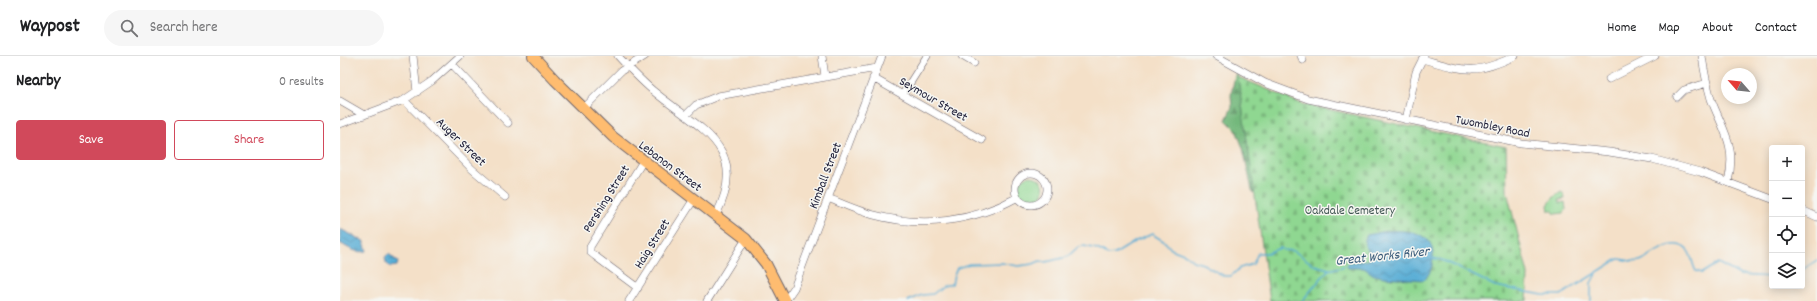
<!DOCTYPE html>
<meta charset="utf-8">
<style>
body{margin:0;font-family:Dekko,sans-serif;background:#f6f6f6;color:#202124}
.controls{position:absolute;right:12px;bottom:12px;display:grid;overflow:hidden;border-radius:4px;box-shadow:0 2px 10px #0003}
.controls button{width:36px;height:36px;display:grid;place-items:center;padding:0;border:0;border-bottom:1px solid #e0e0e0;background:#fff;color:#202124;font:20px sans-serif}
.compass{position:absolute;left:1381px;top:12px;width:36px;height:36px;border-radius:50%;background:#fff;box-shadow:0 2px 10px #0003;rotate:298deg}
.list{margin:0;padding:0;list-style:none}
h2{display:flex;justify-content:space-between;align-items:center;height:52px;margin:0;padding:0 16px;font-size:17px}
h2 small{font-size:13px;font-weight:400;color:#757577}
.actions{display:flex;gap:8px;padding:12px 16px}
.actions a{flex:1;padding:9px 0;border:1px solid #d1495b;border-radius:4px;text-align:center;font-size:14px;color:#d1495b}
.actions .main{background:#d1495b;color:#fff}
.icon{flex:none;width:22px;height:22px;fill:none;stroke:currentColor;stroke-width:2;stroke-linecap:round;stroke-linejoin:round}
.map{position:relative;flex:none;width:1477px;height:245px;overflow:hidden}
header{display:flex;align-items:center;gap:24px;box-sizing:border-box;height:56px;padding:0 20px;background:#fff;border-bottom:1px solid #e0e0e0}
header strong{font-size:19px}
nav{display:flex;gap:22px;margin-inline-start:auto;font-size:14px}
.search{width:280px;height:36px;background:#f6f6f6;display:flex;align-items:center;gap:10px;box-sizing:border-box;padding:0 14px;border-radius:22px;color:#757577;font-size:15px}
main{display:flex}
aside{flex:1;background:#fff}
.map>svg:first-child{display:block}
.grass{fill:#8fd791;stroke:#587c66}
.forest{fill:url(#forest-firs);stroke:#4a6d5b}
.cemetery{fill:url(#cemetery-stones);stroke:#587c66}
.water{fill:url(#water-waves);stroke:#3e6888}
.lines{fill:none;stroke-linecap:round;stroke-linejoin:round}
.stream{stroke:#59add5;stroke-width:1.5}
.minor-casing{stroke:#6c646c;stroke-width:8}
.highway-casing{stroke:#6c646c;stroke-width:12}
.minor{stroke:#fff;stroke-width:7}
.highway{stroke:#febc70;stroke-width:10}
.labels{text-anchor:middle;stroke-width:3;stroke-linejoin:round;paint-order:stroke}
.street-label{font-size:13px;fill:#22223b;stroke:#f6f6f2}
.park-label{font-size:13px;fill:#435855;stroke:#f6f6f2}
.water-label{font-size:14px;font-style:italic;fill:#385a79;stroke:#f6f6f2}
</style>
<header>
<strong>Waypost</strong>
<div class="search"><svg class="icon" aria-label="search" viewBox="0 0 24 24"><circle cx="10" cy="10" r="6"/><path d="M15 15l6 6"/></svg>Search here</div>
<nav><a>Home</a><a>Map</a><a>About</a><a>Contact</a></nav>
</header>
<main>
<aside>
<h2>Nearby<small>0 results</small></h2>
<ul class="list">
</ul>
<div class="actions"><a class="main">Save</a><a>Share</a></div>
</aside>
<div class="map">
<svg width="1477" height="245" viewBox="0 0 1477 245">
<defs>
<pattern id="forest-firs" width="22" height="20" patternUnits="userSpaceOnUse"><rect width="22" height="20" fill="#73b87b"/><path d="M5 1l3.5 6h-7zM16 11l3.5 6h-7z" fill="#5e9566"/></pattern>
<pattern id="cemetery-stones" width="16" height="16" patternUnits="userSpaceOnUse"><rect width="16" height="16" fill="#8fd791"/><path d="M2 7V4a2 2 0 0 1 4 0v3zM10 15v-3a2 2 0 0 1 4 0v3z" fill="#7bb87e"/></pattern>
<pattern id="water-waves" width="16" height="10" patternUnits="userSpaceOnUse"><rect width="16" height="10" fill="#59add5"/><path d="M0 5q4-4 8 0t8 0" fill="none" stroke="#498cae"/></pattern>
</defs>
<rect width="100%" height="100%" fill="#f6f6f2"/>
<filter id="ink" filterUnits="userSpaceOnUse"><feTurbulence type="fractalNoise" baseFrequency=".025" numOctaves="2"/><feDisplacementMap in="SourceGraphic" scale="8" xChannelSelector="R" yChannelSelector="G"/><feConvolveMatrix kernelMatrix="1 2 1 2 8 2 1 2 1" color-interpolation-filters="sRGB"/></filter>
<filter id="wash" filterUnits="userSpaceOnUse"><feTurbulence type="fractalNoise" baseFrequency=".012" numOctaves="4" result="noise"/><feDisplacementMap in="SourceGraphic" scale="16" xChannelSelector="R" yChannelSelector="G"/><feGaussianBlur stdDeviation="0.9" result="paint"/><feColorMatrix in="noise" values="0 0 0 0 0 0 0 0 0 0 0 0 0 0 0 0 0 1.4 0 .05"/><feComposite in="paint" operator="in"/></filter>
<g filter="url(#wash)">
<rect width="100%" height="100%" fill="#f4e0c8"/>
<path class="grass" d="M678 133a13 13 0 1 1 26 0a13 13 0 1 1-26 0Z
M1221 136 1224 138 1225 143 1219 144 1220 147 1225 146 1226 154 1224 157 1215 158 1213 155H1209L1208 149 1214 141Z"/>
<path class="forest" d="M897 18 909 37 918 136 914 137 912 134 903 92 896 74 886 64 892 51 891 39 895 19Z"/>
<path class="cemetery" d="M898 21 962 48 1166 91 1167 136 1188 218 1187 245H930Z"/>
<path class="water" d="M0 173 24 185 27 195C17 198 8 192 0 187Z
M1047 175C1068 174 1095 175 1093 202 1092 211 1091 217 1084 224L1044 221 1034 219 1024 212H1008L1007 207 1029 204 1031 200C1029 191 1020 191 1027 179Z
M49 198 58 206 57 210 50 211 46 207 45 201Z"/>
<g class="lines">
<path class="stream" d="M1092 202 1102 204 1155 230 1203 239H1221L1278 203C1285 203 1294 207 1300 205 1312 200 1335 178 1348 195 1352 199 1352 209 1356 215L1362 217 1378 207 1400 219 1432 221
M1462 214 1477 204
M568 245 582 239 593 238 603 230 612 228 614 219 617 212 629 208 662 207 678 210 693 208 700 205 706 206 727 201 738 191 744 190 757 193 768 199 775 198 796 185 812 178 825 186 831 193 846 199 853 205 863 208 884 220H891L900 212 913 208 918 197H927L940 192 944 194 954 195 974 209 989 213
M962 245 988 214 1009 209
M1251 245V227L1256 218"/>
</g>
</g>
<g filter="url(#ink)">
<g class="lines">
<g class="minor-casing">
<path id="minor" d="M73 0 77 36
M278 0C290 13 303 27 317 38 362 74 410 93 376 159
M482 0 485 20
M622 0 634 7
M876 0 925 27 968 43 1181 87 1269 96 1312 103 1360 116 1432 143
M961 0 963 4
M1362 0C1364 14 1367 29 1371 43 1383 75 1397 89 1388 126
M1082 3C1124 14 1134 20 1175 0
M112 8 168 67
M533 22 642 84
M1269 23 1315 0
M563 38 587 0
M1337 41 1344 34 1367 27
M64 44 132 113 165 141
M0 45 24 59
M243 53 281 15 305 0
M346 59 356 49 378 40 537 12
M1066 64 1076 16 1084 0
M0 68 64 44 92 25 120 0
M675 133a16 16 0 1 1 32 0a16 16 0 1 1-32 0Z
M488 142C503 148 518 155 534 159 582 172 633 166 676 142
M1462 154 1477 161
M298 232 255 200 250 196V191L303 105
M289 245 354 143
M367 245 406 183
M445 245 454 232 542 0"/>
</g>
<g class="highway-casing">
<path id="highway" d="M193 0 215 24 273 81 406 183 426 208 445 245"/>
</g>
<use href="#minor" class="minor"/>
<use href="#highway" class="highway"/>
</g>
</g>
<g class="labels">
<g class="street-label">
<text transform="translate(594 42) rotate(30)" y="5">Seymour Street</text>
<text transform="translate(1153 69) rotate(11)" y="5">Twombley Road</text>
<text transform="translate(122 85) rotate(44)" y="5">Auger Street</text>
<text transform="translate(331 109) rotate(37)" y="5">Lebanon Street</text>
<text transform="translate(484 119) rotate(-69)" y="5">Kimball Street</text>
<text transform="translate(265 142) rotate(-58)" y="5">Pershing Street</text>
<text transform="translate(311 187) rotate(-58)" y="5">Haig Street</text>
</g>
<g class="park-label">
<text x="1010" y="158">Oakdale Cemetery</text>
</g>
<g class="water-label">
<text transform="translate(1042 199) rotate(-6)" y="5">Great Works River</text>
</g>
</g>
</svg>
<div class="controls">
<button>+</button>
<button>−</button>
<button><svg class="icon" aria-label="locate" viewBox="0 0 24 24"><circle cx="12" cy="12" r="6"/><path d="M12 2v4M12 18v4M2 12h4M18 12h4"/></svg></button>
<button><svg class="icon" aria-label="layers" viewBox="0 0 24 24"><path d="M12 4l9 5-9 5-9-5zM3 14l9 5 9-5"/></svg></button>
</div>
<svg class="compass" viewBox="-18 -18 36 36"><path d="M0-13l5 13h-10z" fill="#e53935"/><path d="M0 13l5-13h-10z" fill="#757577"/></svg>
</div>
</main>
